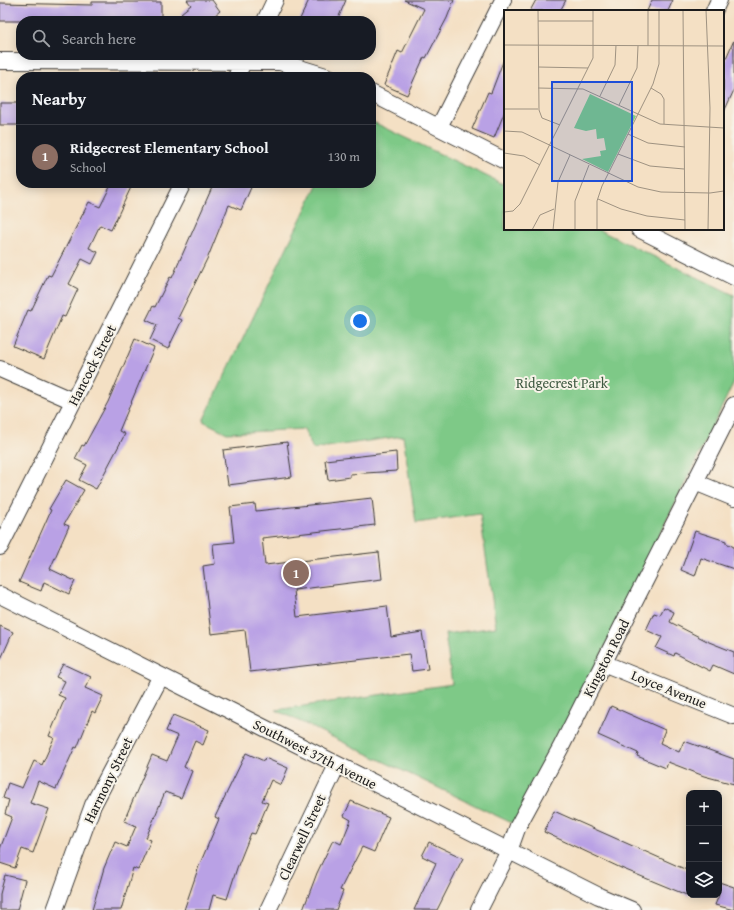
<!DOCTYPE html>
<meta charset="utf-8">
<style>
body{margin:0;font-family:"Gentium Book Plus",serif;background:#20242c;color:#f1f3f6}
.controls{position:absolute;right:12px;bottom:12px;display:grid;overflow:hidden;border-radius:8px;box-shadow:0 2px 10px #0003}
.controls button{width:36px;height:36px;display:grid;place-items:center;padding:0;border:0;border-bottom:1px solid #363941;background:#171b24;color:#f1f3f6;font:20px sans-serif}
.you{position:absolute;left:360px;top:321px;width:14px;height:14px;margin:-10px;border:3px solid #fff;border-radius:50%;background:#1a73e8;box-shadow:0 0 0 6px #1a73e833}
.badge{display:grid;place-items:center;width:26px;height:26px;border-radius:50%;background:#0f766e;color:#fff;font-size:13px;font-weight:700}
.pin{position:absolute;translate:-50% -50%;border:2px solid #fff;box-shadow:0 1px 4px #0006}
.list{margin:0;padding:0;list-style:none}
h2{display:flex;justify-content:space-between;align-items:center;height:52px;margin:0;padding:0 16px;font-size:17px}
h2 small{font-size:13px;font-weight:400;color:#9ea1a6}
.list li{display:grid;grid-template-columns:26px 1fr auto;gap:12px;align-items:center;box-sizing:border-box;height:64px;padding:0 16px;border-top:1px solid #363941}
.list b{display:block;font-size:15px;white-space:nowrap}
.list p{margin:0;font-size:13px;white-space:nowrap;color:#9ea1a6}
.list em{font-size:13px;font-style:normal;color:#9ea1a6}
.icon{flex:none;width:22px;height:22px;fill:none;stroke:currentColor;stroke-width:2;stroke-linecap:round;stroke-linejoin:round}
.map{position:relative;flex:none;width:734px;height:910px;overflow:hidden}
.search{position:absolute;background:#171b24;box-shadow:0 2px 10px #0003;left:16px;top:16px;width:360px;height:44px;display:flex;align-items:center;gap:10px;box-sizing:border-box;padding:0 14px;border-radius:16px;color:#9ea1a6;font-size:15px}
.panel{position:absolute;background:#171b24;box-shadow:0 2px 10px #0003;left:16px;top:72px;width:360px;height:116px;border-radius:16px}
.map>svg:first-child{display:block}
.green{fill:#7ec987;stroke:#4d7252}
.building{fill:#b9a1e5}
.lines{fill:none;stroke-linecap:round;stroke-linejoin:round}
.minor-casing{stroke:#3c3935;stroke-width:18}
.minor{stroke:#fff;stroke-width:16}
.labels{text-anchor:middle;stroke-width:4;stroke-linejoin:round;paint-order:stroke}
.street-label{font-size:14px;fill:#1c1c1c;stroke:#f7f3e8}
.park-label{font-size:14px;fill:#3e5941;stroke:#f7f3e8}
.inset-road{fill:none;stroke:#9e9281;stroke-width:1}
.view{fill:#1d4ed8;fill-opacity:0.15;stroke:#1d4ed8;stroke-width:2}
.inset-edge{fill:none;stroke:#1c1c1c;stroke-width:2}
</style>
<div class="map">
<svg width="734" height="910" viewBox="0 0 734 910">
<rect width="100%" height="100%" fill="#f7f3e8"/>
<filter id="ink" filterUnits="userSpaceOnUse"><feTurbulence type="fractalNoise" baseFrequency=".025" numOctaves="2"/><feDisplacementMap in="SourceGraphic" scale="8" xChannelSelector="R" yChannelSelector="G"/><feConvolveMatrix kernelMatrix="1 2 1 2 8 2 1 2 1" color-interpolation-filters="sRGB"/></filter>
<filter id="wash" filterUnits="userSpaceOnUse"><feTurbulence type="fractalNoise" baseFrequency=".012" numOctaves="4" result="noise"/><feDisplacementMap in="SourceGraphic" scale="16" xChannelSelector="R" yChannelSelector="G"/><feGaussianBlur stdDeviation="0.9" result="paint"/><feColorMatrix in="noise" values="0 0 0 0 0 0 0 0 0 0 0 0 0 0 0 0 0 1.4 0 .05"/><feComposite in="paint" operator="in"/></filter>
<g filter="url(#wash)">
<rect width="100%" height="100%" fill="#f4e0c4"/>
<path class="green" d="M371 121 505 185V229H597L734 295V382L518 826 276 710 452 684 445 634 496 627 480 514 416 523 403 436 313 449 304 429 227 433 203 421 318 183H371Z"/>
<g id="blocks">
<path class="building" d="M187 0H212L220 11 208 21H188L181 13 191 5Z
M309 0H346L337 21H299Z
M404 0H454L447 18 426 58 424 57 407 95 384 85 398 51 402 53 424 9Z
M536 0H566L560 11H530Z
M652 0H673L668 11H647Z
M92 2H161V21H0V3L92 5Z
M734 40V90L723 114V65Z
M504 59 505 111 494 138 472 129 488 92 491 93Z
M0 103H21V125H0Z
M112 183H133L111 230 100 225 89 248 98 252 92 264 82 259 69 284 78 289 65 317 62 316 44 359 13 346 28 310 31 311 48 275 51 276 89 202 100 207Z
M214 183H253L241 210 229 205 208 257 178 318 182 320 168 349 150 340 157 325 146 320 153 306 155 307 170 277 172 278Z
M135 339 154 348 119 431 125 434 96 489 79 480 87 465 75 459 82 445 84 446 108 402Z
M287 442 292 477 228 485 223 450Z
M396 452 397 471 350 474V477L328 480 325 460Z
M66 480 84 490 64 524 69 526 50 569 75 581 69 594 44 582 41 591 19 582 51 510 49 509Z
M372 498 375 525 262 538 265 565 379 552 382 579 294 590 297 617 387 606 391 637 422 632 428 669 412 671 409 654 250 672 245 630 211 634 203 566 215 564 213 544 234 542 230 507 255 504 256 511Z
M695 531 726 541V543L734 547V569L701 558 695 576 681 570Z
M664 607 674 612 670 622 709 642 734 652V674L713 665 710 671 675 653 674 656 656 648 662 637 646 630 654 613 660 615Z
M0 626 13 632 0 661Z
M63 664 91 677 85 688 103 696 95 713 92 711 77 748 75 747 56 789 38 781 30 803 49 809 33 853 22 849 15 868 0 863V849L12 817 5 814 9 800 3 798 8 783 22 788 34 761 42 765 54 738 49 736 65 698 58 695 65 681 56 677Z
M611 706 665 730 660 743 679 752 684 741 734 759V784L704 776 668 762 666 768 637 756 638 753 598 735Z
M173 715 209 730 203 745 195 741 184 767 192 771 181 798 165 792 146 838 151 840 138 870 133 868 121 910H92L104 868 115 842 127 847 136 826 124 821 152 755 167 761 178 736 166 731Z
M246 753 264 761 265 758 288 768 281 785 271 780 262 801 268 803 255 834 251 833 237 868 227 899 213 895 209 910H184L199 866 219 819 215 817Z
M351 801 389 817 374 852 362 847 340 890 343 891 336 910H303L317 873 333 840 341 844 351 820 344 816Z
M554 811 689 871V896L621 868 544 832Z
M429 842 463 858 437 910H414L436 863 422 856Z
M5 875 25 880 17 910H0V894Z
M719 882 734 887V910L715 905 719 895Z"/>
</g>
</g>
<g filter="url(#ink)">
<use href="#blocks" fill-opacity="0" stroke="#3c3935" stroke-width="1"/>
<g class="lines">
<g class="minor-casing">
<path id="minor" d="M714 11 719 0
M265 21 275 0
M0 61 280 62 329 77
M236 77 247 55
M371 93 505 161
M439 127 503 0
M639 229 734 277
M0 369 73 401
M695 482 734 498
M0 547 183 183
M0 595 599 896 632 910
M603 663 734 716
M55 910 93 805 161 676
M268 910 337 765
M479 910 509 851 518 826 561 747 734 405"/>
</g>
<use href="#minor" class="minor"/>
</g>
</g>
<g class="labels">
<g class="street-label">
<text transform="translate(92 365) rotate(-63)" y="5">Hancock Street</text>
<text transform="translate(606 658) rotate(-63)" y="5">Kingston Road</text>
<text transform="translate(669 689) rotate(22)" y="5">Loyce Avenue</text>
<text transform="translate(315 754) rotate(27)" y="5">Southwest 37th Avenue</text>
<text transform="translate(108 780) rotate(-64)" y="5">Harmony Street</text>
<text transform="translate(302 837) rotate(-65)" y="5">Clearwell Street</text>
</g>
<g class="park-label">
<text x="562" y="388">Ridgecrest Park</text>
</g>
</g>
<g transform="translate(504 10)">
<rect width="220" height="220" fill="#f4e0c4"/>
<path d="M86 84 132 106 104 162 78 149 97 146 96 141 102 140 100 128 93 129 92 119 82 121 70 118Z" fill="#7ec987"/>
<path class="inset-road" d="M34 0 35 100 38 108 56 115M144 0V36M179 0 181 220M202 0 206 98 204 220M34 11H89M0 35 220 36M34 57 84 58M34 78 79 79 156 114 220 118M147 78 157 84 160 89V114M96 86 111 55 112 35M115 95 133 58 134 36M0 99H34M0 121 18 122 134 177 157 182 206 183 220 181M124 124 144 133 181 137M0 143 20 146 36 155M114 144 146 156 180 159M94 189 117 199 143 206 181 210M0 202 9 201 16 194 89 48V0M28 220 36 205 50 199M49 220 54 172 66 145M71 220V191L85 155M93 220V191L98 176 149 74 155 54V0"/>
<path class="view" d="M48 72H128V171H48Z"/>
<rect width="220" height="220" class="inset-edge"/>
</g>
</svg>
<div class="controls">
<button>+</button>
<button>−</button>
<button><svg class="icon" aria-label="layers" viewBox="0 0 24 24"><path d="M12 4l9 5-9 5-9-5zM3 14l9 5 9-5"/></svg></button>
</div>
<div class="you"></div>
<div class="pin badge" style="left:296px;top:573px;background:#8d6e63">1</div>
<div class="search"><svg class="icon" aria-label="search" viewBox="0 0 24 24"><circle cx="10" cy="10" r="6"/><path d="M15 15l6 6"/></svg>Search here</div>
<section class="panel">
<h2>Nearby<small></small></h2>
<ul class="list">
<li><span class="badge" style="background:#8d6e63">1</span><div><b>Ridgecrest Elementary School</b><p>School</p></div><em>130 m</em></li>
</ul>
</section>
</div>
